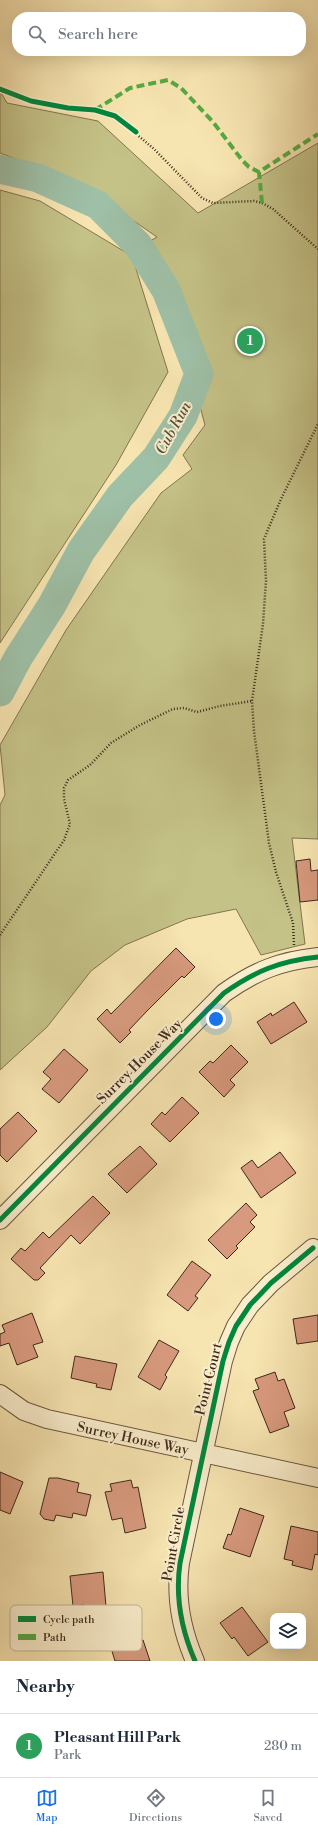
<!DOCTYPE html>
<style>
body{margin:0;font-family:"Libre Bodoni",serif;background:#f2f2f3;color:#1f2937}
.controls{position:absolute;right:12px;bottom:12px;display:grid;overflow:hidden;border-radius:8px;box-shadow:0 4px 16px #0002}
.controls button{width:36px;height:36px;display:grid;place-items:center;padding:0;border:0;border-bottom:1px solid #e0e1e3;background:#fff;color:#1f2937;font:20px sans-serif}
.you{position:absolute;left:216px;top:1019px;width:14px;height:14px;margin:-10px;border:3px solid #fff;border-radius:50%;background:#1a73e8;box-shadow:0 0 0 6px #1a73e833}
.badge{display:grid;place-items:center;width:26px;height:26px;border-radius:50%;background:#1a73e8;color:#fff;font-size:13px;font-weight:700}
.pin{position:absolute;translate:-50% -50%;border:2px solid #fff;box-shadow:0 1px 4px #0006}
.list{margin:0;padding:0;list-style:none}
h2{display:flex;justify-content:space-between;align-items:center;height:52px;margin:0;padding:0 16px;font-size:17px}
h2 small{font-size:13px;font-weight:400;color:#747a83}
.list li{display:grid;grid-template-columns:26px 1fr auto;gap:12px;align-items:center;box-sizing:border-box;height:64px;padding:0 16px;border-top:1px solid #e0e1e3}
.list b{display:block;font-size:15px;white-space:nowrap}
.list p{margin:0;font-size:13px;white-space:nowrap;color:#747a83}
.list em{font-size:13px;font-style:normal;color:#747a83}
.icon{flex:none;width:22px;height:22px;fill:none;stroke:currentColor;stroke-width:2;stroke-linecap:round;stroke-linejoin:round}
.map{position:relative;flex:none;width:318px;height:1661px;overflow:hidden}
.search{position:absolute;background:#fff;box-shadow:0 4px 16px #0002;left:12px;right:12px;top:12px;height:44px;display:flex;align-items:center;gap:10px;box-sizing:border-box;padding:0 14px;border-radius:16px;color:#747a83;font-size:15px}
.sheet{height:116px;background:#fff}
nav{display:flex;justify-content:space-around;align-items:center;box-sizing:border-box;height:56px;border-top:1px solid #e0e1e3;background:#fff;font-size:11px;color:#747a83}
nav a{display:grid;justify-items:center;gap:2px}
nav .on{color:#1a73e8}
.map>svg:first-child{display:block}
.green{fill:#c4c287;stroke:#827551}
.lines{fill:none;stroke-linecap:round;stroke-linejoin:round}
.river{stroke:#9ec0a7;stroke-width:29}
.building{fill:#d89a7e;stroke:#3f281b}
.minor-casing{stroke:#6d5740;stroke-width:20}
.path{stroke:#3f281b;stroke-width:2.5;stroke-dasharray:1 2;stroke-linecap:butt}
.minor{stroke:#faeecc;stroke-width:18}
.quiet{stroke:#56aa43;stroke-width:4;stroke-dasharray:8 4;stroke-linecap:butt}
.cycleway-casing{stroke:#faeecc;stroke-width:8}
.cycleway{stroke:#00873e;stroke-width:5}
.labels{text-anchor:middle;stroke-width:4;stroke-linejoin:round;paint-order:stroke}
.street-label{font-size:14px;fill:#3f281b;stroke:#faeecc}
.water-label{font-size:15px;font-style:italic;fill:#574e3e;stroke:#faeecc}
.key{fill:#faeecc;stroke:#c2b397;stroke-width:1}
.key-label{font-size:11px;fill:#3f281b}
</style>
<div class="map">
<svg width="318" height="1661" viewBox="0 0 318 1661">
<rect width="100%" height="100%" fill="#f7e5b1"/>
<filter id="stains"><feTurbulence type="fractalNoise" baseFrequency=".005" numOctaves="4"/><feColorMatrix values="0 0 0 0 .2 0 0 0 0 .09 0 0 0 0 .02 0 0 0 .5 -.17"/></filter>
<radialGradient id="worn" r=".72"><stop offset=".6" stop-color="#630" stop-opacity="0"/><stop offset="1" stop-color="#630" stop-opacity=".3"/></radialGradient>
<path class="green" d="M0 91 7 103 98 121 198 213 318 143V839L292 838 305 944 261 955 236 909 187 919 125 945 91 971 47 1027 0 1070V805L5 795 0 745 66 630 161 493 192 469 183 455 205 425 159 257 143 245 157 237 76 181 0 153Z
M0 190 40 201 132 256 168 372 116 465 0 643Z"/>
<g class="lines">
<path class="river" d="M0 169 38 178 98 205 138 245 166 290 199 374 183 416 156 458 120 496 81 551 52 605 18 658 0 692"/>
</g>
<path class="building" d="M310 859 311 871 318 870V900L300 902 296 861Z
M176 948 195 967 184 978 182 976 147 1011 129 1030 131 1032 120 1043 97 1019 107 1009 111 1014Z
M294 1002 307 1022 271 1044 257 1022 271 1013 272 1016Z
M231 1045 248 1062 230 1080 235 1085 224 1097 199 1072 210 1061 213 1063Z
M64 1049 88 1070 59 1103 42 1089 51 1079 43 1072Z
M182 1097 199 1113 170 1142 151 1124 162 1112 165 1115Z
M18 1112 37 1131 7 1162 0 1155V1129Z
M140 1146 157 1164 127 1193 108 1174Z
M280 1152 296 1173 261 1198 241 1168 252 1160 258 1168Z
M93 1196 110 1213 80 1244 71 1235 40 1268 45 1273 38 1280H34L11 1259 21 1248 25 1251 43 1232 49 1238Z
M246 1203 257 1215 250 1222 255 1227 236 1246 238 1248 227 1259 208 1240Z
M192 1261 211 1275 195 1296 198 1298 188 1311 167 1295Z
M32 1313 43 1342 33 1345 38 1357 17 1365 9 1343 0 1346V1334L5 1332 2 1325Z
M318 1315V1341L297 1344 293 1319Z
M159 1340 179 1351 165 1375 167 1377 160 1390 138 1377Z
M75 1356 117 1364 111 1390 96 1387 97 1384 71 1378Z
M275 1372 278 1381 284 1379 295 1408 284 1412 289 1426 270 1433 253 1391 259 1389 255 1379Z
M0 1472 23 1482 10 1514 0 1510Z
M49 1478H58L79 1483 77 1492 91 1495 86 1516 73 1513 72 1518 56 1515 54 1521 44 1519 40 1514Z
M131 1480 133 1488 138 1487 146 1528 125 1533 122 1518 112 1520 105 1492 112 1491 110 1484Z
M240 1508 264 1516 250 1557 223 1548 228 1534 231 1535Z
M291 1526 318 1532V1555L315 1554 312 1570 292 1565 293 1561 284 1559Z
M103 1572 107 1618 85 1620 84 1605 73 1606 70 1576Z
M242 1607 268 1642 248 1656 234 1637 232 1639 220 1623Z
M130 1631 134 1643 143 1640 150 1661H115L108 1638Z"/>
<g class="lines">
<g class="minor-casing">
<path id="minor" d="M0 1220 224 993C255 971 280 961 318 957
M0 1394 24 1411 47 1419 318 1478
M195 1661C181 1629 175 1598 180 1563L223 1361 229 1342 236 1326 250 1305 271 1283 313 1248"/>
</g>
<path class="path" d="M0 89 31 101 68 108 95 110 115 116 154 149 202 198 213 203 254 201 262 203 273 209 318 249
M0 935 64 840 70 824 64 799V788L68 780 90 765 111 743 140 725 173 709 184 708 197 712 220 706 252 701
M294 945 293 923 276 872 269 843 254 731 252 701 263 624 266 581 264 539 281 499 318 424"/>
<use href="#minor" class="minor"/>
<path class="quiet" d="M95 110 130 88 168 80 181 88 213 122 242 160 249 167 259 172
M262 203 259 172 318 134"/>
<g class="cycleway-casing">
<path id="cycleway" d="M0 89 31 101 68 108 95 110 115 116 136 132
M0 1220 224 993C255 971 280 961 318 957
M195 1661C181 1629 175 1598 180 1563L223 1361 229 1342 236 1326 250 1305 271 1283 313 1248"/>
</g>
<use href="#cycleway" class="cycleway"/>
</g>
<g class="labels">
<g class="street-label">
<text transform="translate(139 1061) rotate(-45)" y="5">Surrey House Way</text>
<text transform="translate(208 1379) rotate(-76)" y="5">Point Court</text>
<text transform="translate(133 1438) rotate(12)" y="5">Surrey House Way</text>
<text transform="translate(173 1544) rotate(-80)" y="5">Point Circle</text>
</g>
<g class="water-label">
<text transform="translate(173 428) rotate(-61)" y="5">Cub Run</text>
</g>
</g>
<rect x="10" y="1605" width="132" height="46" rx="6" class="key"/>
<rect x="18" y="1616" width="18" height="6" fill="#00873e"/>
<rect x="18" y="1634" width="18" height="6" fill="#56aa43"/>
<g class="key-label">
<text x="43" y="1623">Cycle path</text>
<text x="43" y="1641">Path</text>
</g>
<rect width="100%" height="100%" filter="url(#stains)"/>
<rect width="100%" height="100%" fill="url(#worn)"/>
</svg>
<div class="controls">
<button><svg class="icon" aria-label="layers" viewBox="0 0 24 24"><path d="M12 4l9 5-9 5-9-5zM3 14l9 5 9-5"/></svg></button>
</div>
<div class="you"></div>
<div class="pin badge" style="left:250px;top:341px;background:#2e9e5b">1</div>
<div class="search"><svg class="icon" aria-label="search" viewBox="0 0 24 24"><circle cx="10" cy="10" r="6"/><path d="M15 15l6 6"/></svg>Search here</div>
</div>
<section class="sheet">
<h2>Nearby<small></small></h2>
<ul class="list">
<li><span class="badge" style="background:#2e9e5b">1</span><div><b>Pleasant Hill Park</b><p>Park</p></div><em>280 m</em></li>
</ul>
</section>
<nav>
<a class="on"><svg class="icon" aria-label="map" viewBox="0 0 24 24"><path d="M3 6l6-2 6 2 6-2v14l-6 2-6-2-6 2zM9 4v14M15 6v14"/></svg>Map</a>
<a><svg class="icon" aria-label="directions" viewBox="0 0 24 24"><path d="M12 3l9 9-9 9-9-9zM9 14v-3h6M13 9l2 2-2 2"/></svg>Directions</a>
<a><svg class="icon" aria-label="saved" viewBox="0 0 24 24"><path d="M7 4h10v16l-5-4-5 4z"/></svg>Saved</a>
</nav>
